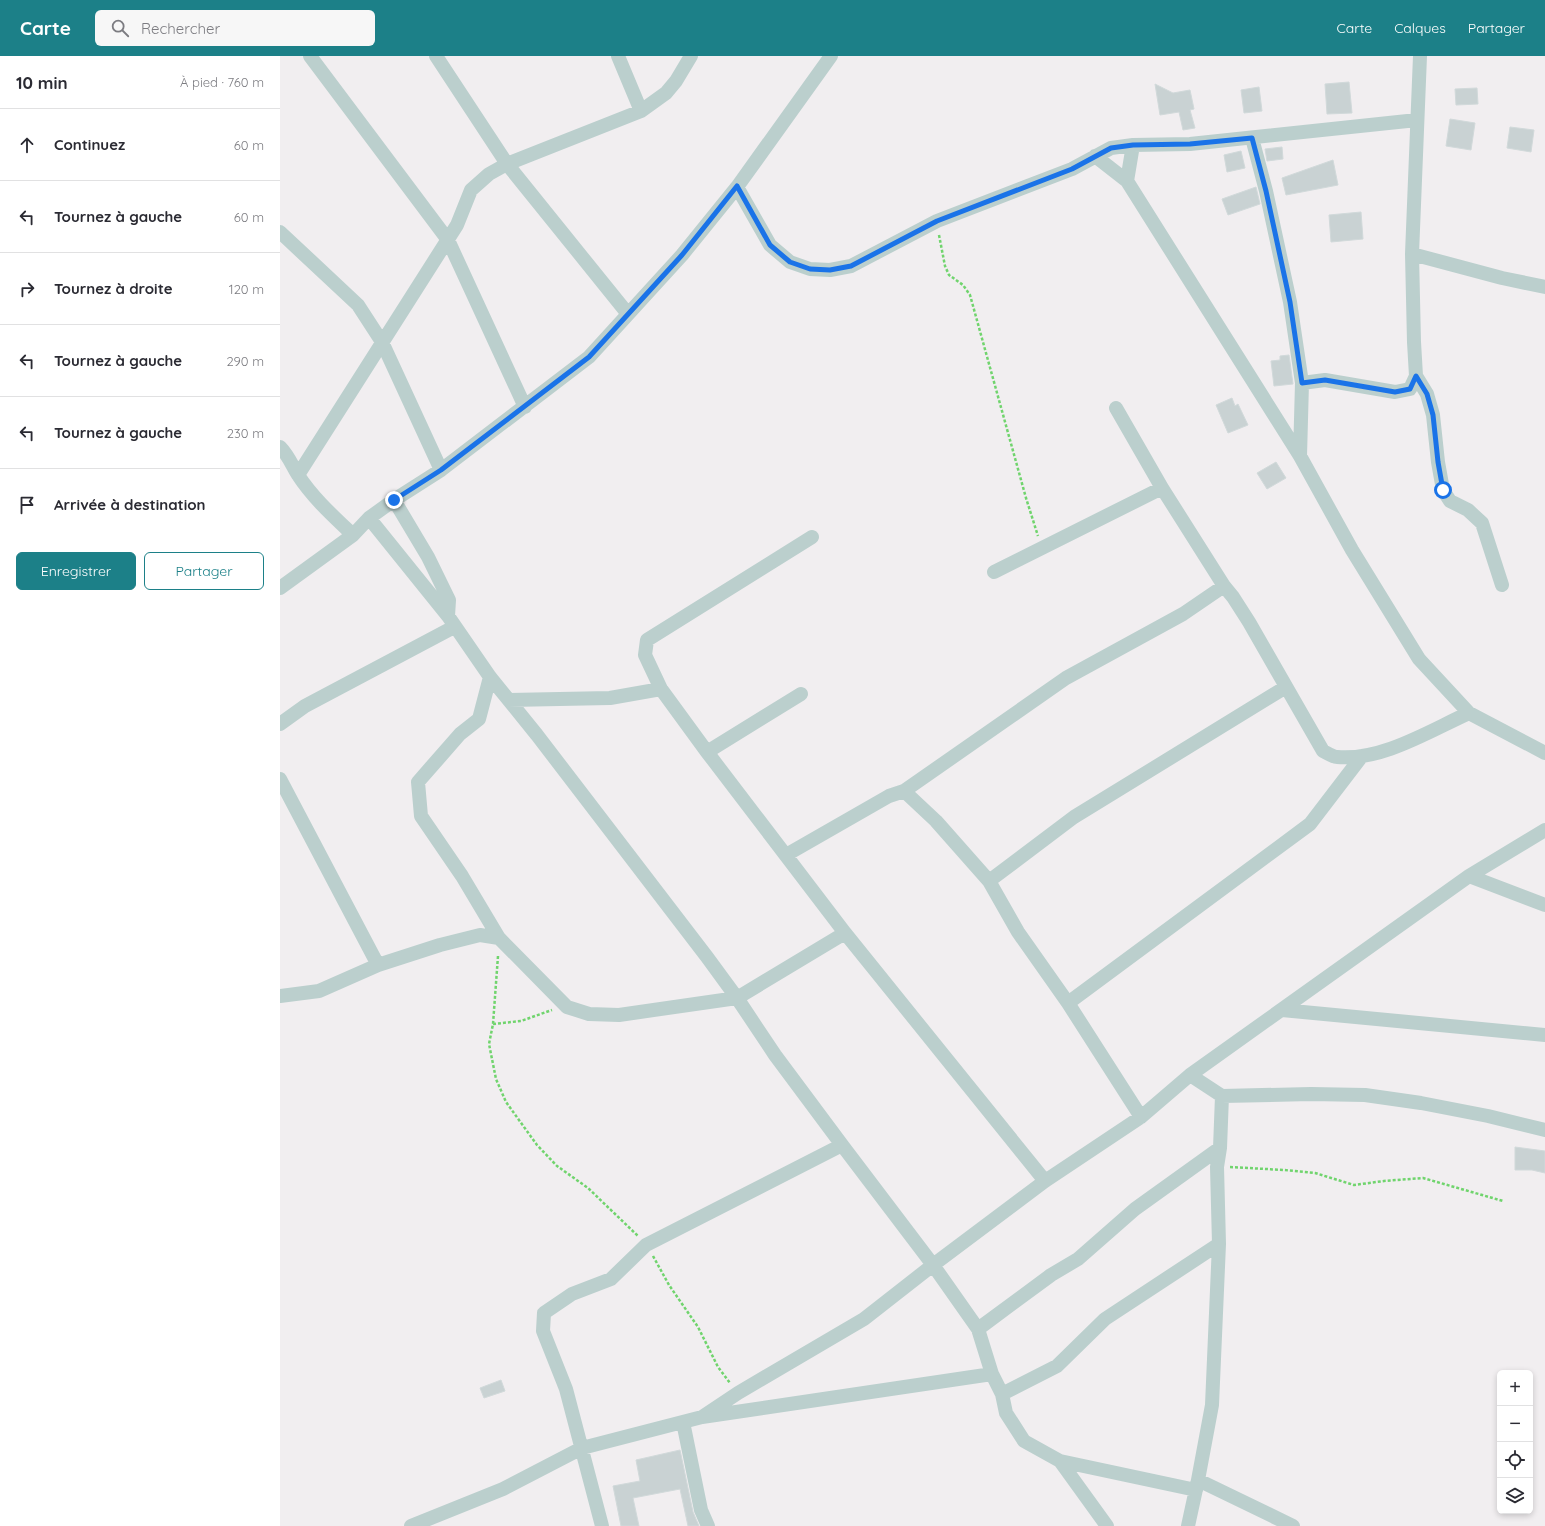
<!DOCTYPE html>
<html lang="fr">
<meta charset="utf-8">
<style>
body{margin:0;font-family:Quicksand,sans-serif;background:#f7f7f7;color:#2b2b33}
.controls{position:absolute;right:12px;bottom:12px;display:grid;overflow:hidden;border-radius:6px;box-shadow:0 2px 6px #0003}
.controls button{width:36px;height:36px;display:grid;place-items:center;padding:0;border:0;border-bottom:1px solid #e1e1e2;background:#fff;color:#2b2b33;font:20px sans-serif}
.stop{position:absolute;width:12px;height:12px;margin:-9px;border:3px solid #1a73e8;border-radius:50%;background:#fff}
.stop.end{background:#1a73e8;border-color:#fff;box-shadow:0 1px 4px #0008}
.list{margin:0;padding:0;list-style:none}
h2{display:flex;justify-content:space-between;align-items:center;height:52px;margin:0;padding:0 16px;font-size:17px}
h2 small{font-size:13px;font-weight:400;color:#7c7c81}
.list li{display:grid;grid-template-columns:26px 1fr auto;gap:12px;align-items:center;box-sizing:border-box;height:72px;padding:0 16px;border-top:1px solid #e1e1e2}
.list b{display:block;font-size:15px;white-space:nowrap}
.list em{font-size:13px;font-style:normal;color:#7c7c81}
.actions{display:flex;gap:8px;padding:12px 16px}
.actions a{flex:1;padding:9px 0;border:1px solid #1c8088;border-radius:6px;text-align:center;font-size:14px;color:#1c8088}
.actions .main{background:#1c8088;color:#fff}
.icon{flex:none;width:22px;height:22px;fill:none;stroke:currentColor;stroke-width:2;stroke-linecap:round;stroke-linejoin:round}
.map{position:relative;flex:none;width:1265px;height:1470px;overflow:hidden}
header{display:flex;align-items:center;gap:24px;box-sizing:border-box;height:56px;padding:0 20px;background:#1c8088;color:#fff}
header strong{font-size:19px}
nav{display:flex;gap:22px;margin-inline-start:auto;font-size:14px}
.search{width:280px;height:36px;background:#f7f7f7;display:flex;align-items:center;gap:10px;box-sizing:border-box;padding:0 14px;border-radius:6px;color:#7c7c81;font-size:15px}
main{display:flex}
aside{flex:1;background:#fff}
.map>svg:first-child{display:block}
.building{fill:#c9d2d3;stroke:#d1d9da}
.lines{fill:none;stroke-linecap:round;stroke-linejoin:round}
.path{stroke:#70d46d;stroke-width:2.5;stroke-dasharray:3 2;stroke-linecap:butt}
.minor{stroke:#bbcfcd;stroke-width:14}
.route{stroke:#1a73e8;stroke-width:5}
</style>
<header>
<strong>Carte</strong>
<div class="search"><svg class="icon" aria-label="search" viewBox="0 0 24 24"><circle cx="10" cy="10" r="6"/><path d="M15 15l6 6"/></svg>Rechercher</div>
<nav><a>Carte</a><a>Calques</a><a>Partager</a></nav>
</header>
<main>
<aside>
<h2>10 min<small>À pied · 760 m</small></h2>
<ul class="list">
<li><svg class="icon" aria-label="ahead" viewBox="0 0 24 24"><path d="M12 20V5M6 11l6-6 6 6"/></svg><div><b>Continuez</b></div><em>60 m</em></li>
<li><svg class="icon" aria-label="left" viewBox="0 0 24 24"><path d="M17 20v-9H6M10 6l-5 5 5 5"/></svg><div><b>Tournez à gauche</b></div><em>60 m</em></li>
<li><svg class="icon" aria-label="right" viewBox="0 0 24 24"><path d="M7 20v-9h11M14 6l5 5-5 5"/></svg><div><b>Tournez à droite</b></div><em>120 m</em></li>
<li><svg class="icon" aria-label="left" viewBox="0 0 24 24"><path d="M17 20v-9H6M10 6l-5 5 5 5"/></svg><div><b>Tournez à gauche</b></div><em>290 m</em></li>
<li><svg class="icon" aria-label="left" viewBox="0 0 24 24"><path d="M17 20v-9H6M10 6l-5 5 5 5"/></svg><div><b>Tournez à gauche</b></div><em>230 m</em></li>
<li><svg class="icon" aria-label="arrive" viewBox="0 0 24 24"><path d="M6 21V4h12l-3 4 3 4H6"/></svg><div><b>Arrivée à destination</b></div></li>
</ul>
<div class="actions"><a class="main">Enregistrer</a><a>Partager</a></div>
</aside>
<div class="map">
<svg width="1265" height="1470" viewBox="0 0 1265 1470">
<rect width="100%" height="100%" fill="#f1eef0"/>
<path class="building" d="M1069 26 1072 57 1047 58 1045 28Z
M875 28 893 37 910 34 914 53 910 54 915 72 903 74 899 56 880 59Z
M979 31 982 55 964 57 961 34Z
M1197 32 1198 48 1176 49 1175 33Z
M1170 63 1195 67 1191 94 1166 90Z
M1230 71 1254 74 1251 96 1227 92Z
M1002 91 1003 103 987 105 985 93Z
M961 95 965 112 947 116 944 99Z
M1053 104 1058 129 1006 139 1002 122Z
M976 131 980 148 948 159 942 143Z
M1081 156 1083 183 1051 186 1049 159Z
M1009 299 1013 328 994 330 991 305 1000 304V300Z
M952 342 955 350 958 348 968 369 948 377 936 349Z
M996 406 1006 422 987 433 977 417Z
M1235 1091 1265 1095V1117L1252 1114H1235Z
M221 1324 225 1335 204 1342 200 1332Z
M400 1394 413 1456 419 1470H408L400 1433 353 1442 359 1470H341L333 1430 360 1425 356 1404Z"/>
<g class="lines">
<path class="path" d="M659 179 665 210 669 219 683 229 690 239 746 442 758 480
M218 900 213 968 209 988 216 1023 226 1046 257 1089 277 1110 308 1132 358 1180
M213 968 241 965 272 954
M950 1111 1004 1114 1035 1117 1074 1129 1104 1125 1143 1122 1223 1145
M373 1200 389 1229 418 1271 438 1311 450 1327"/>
<path class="minor" d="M30 0 168 184 245 351
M156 0 227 108 348 258
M338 0 361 55
M972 82 986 135 1010 246 1022 327
M815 100 847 125 1020 400 1072 494 1139 603 1189 657 1265 697
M847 125 853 89
M457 131 490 189 510 206 530 213 550 214 571 210 657 165 792 113 831 92 853 89 910 88 1137 64
M0 176 78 249 102 286 161 414
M1132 198 1222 222 1265 231
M1136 320 1147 338 1153 359 1158 406 1163 434 1170 445 1188 454 1202 467 1222 529
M836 352 882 432 944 530
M0 391C8 399 12 409 18 419 33 442 53 460 73 479
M1020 400 1022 327 1045 324 1115 336 1130 333 1136 320 1134 286 1132 198 1140 0
M18 419 177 169 191 134 209 118 227 108 361 55 386 37 396 25 411 0
M114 444 148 501 169 544 168 560
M89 462 168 560 210 621 257 679 427 901 457 942 495 999 562 1089 653 1209 698 1273
M714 516 882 432
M0 532 73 479 89 462 114 444 161 414 309 301 402 199 457 131 551 0
M210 621 199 663 180 678 138 726 141 760 182 820 219 882 287 951 309 958 339 959 457 942 565 877
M381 633 365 599 367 584 532 481
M229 644 330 642 381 633 427 696 565 877 765 1125
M0 668 25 650 174 571
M427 696 521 638
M0 723 98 909
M624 735 786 622 903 558 944 530 953 541 969 566 1043 695C1047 697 1053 701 1057 701 1102 705 1149 675 1189 657
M506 799 609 740 624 735 656 765 709 825 738 876 788 947 861 1061
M1189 820 1265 849
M709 825 794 761 1006 631
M0 940 39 935 98 909 160 889 200 879 219 882
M788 947 1030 768 1082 700
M1002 954 1265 979
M942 1040 1031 1038 1085 1039 1141 1047 1208 1060 1265 1074
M722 1338 777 1310 825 1263 939 1188
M422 1361 458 1337 584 1263 653 1209 765 1125 861 1061 910 1019 1189 820 1265 774
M403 1366 421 1454 428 1470
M780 1405 916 1434
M918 1424 1013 1470
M131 1470 223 1433 302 1392 422 1361 712 1318
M322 1470 286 1333 263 1275 264 1257 292 1238 331 1223 366 1189 562 1089
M827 1470 780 1405 744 1385 726 1357 722 1338 712 1318 698 1273 771 1219 798 1203 855 1153 940 1092
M908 1470 918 1424 932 1349 939 1188 937 1111 940 1092 942 1040 910 1019"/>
</g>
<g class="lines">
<path class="route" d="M114 444 161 414 309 301 402 199 457 130 490 189 510 206 530 213 550 214 571 210 657 165 792 113 831 92 853 89 910 88 972 82 986 135 1010 246 1022 327 1045 324 1115 336 1130 333 1136 320 1147 338 1153 359 1158 406 1163 434"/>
</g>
</svg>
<div class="controls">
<button>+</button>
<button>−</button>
<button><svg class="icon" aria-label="locate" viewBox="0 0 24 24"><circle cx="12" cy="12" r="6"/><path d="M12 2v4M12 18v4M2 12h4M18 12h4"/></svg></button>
<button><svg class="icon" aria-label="layers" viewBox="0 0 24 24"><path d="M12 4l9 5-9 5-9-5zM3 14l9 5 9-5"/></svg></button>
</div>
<div class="stop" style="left:1163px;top:434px"></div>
<div class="stop end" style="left:114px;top:444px"></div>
</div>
</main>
